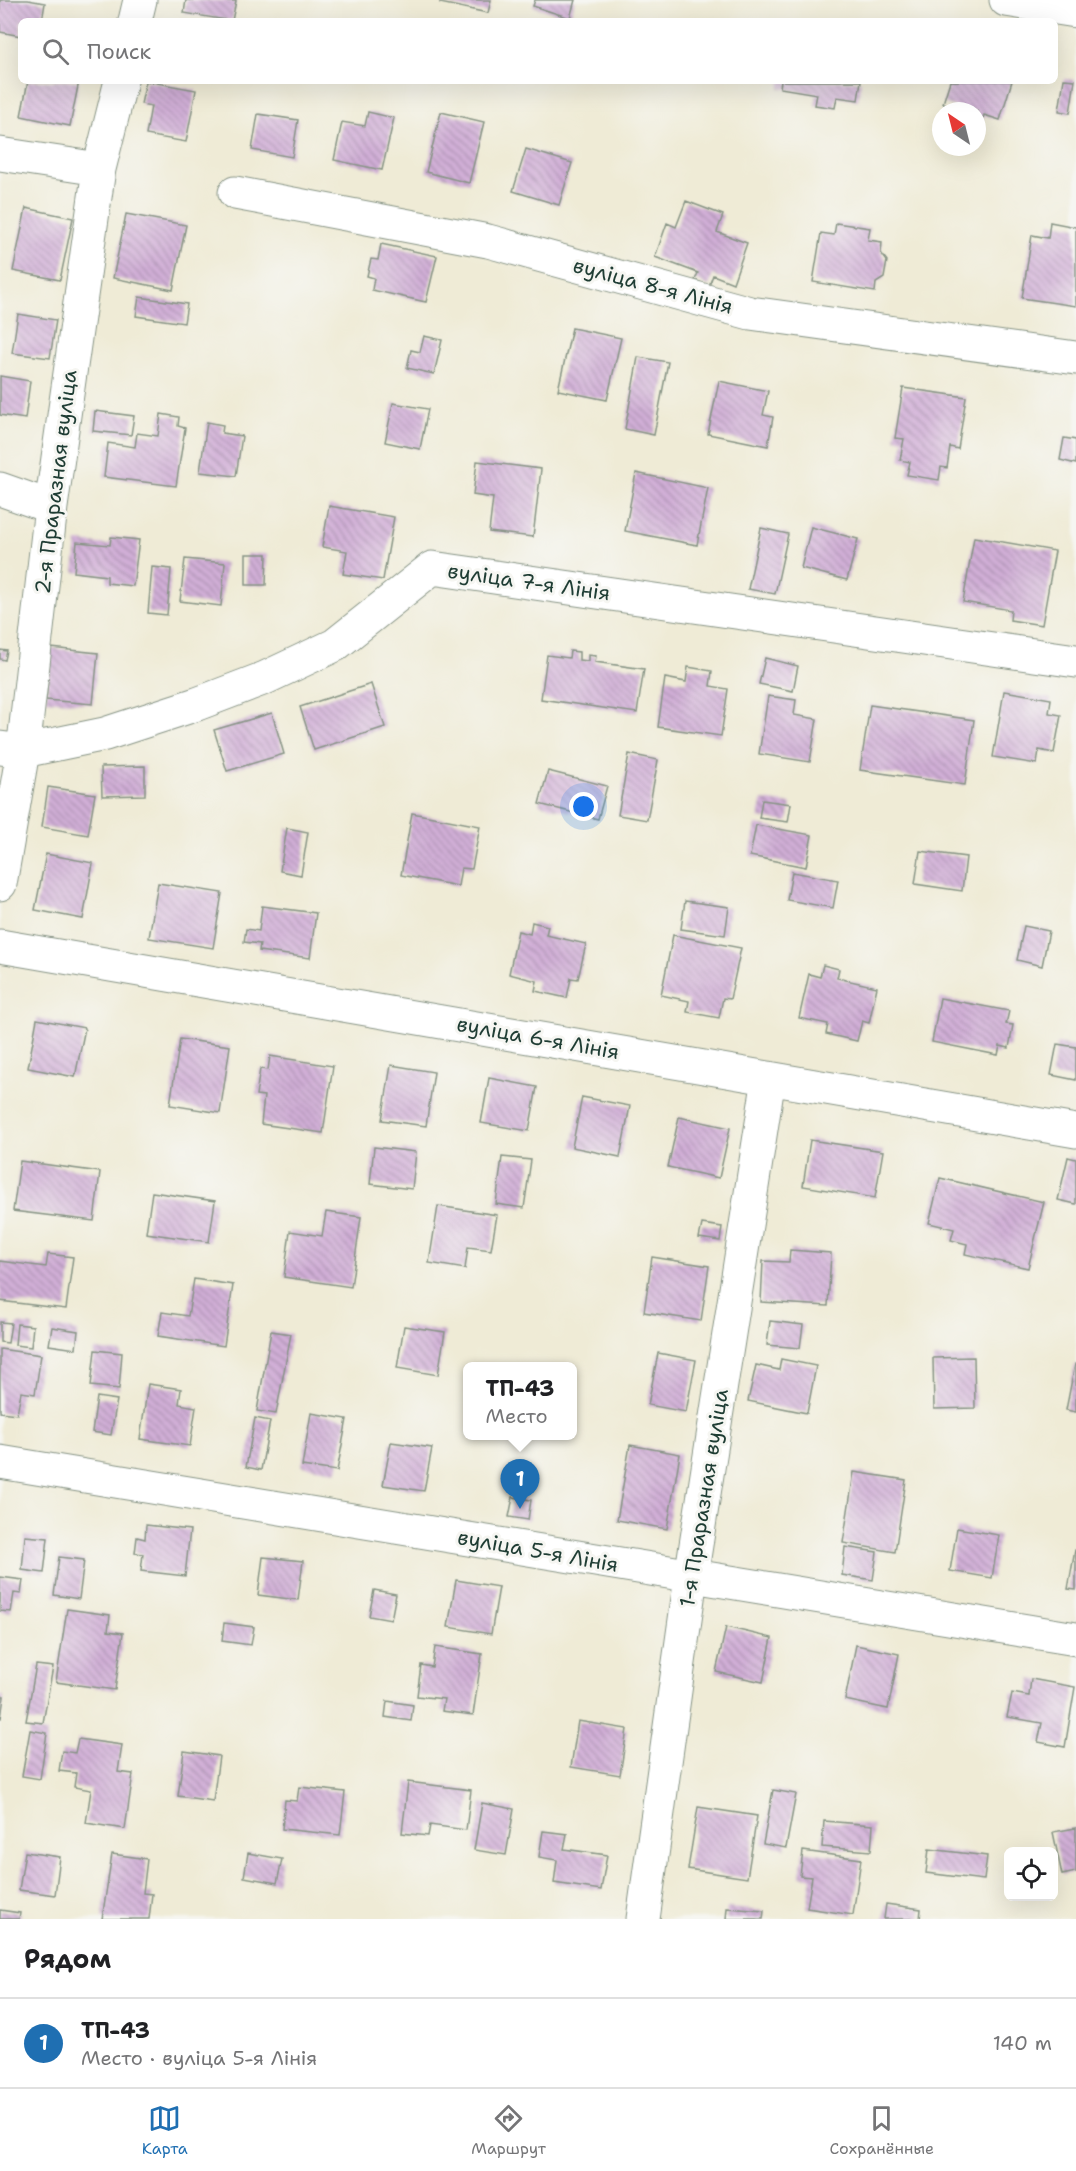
<!DOCTYPE html>
<html lang="ru">
<meta charset="utf-8">
<style>
body{margin:0;font-family:"Shantell Sans",sans-serif;background:#f6f6f6;color:#202124}
.controls{position:absolute;right:18px;bottom:18px;display:grid;overflow:hidden;border-radius:9px;box-shadow:0 6px 24px #0002}
.controls button{width:54px;height:54px;display:grid;place-items:center;padding:0;border:0;border-bottom:2px solid #e0e0e0;background:#fff;color:#202124;font:30px sans-serif}
.compass{position:absolute;left:932px;top:102px;width:54px;height:54px;border-radius:50%;background:#fff;box-shadow:0 6px 24px #0002;rotate:325deg}
.you{position:absolute;left:584px;top:807px;width:21px;height:21px;margin:-15px;border:4px solid #fff;border-radius:50%;background:#1a73e8;box-shadow:0 0 0 9px #1a73e833}
.badge{display:grid;place-items:center;width:39px;height:39px;border-radius:50%;background:#1f6fb2;color:#fff;font-size:20px;font-weight:700}
.pin{position:absolute;translate:-50% -50px;filter:drop-shadow(0 2px 3px #0008)}
.pin::after{content:'';position:absolute;top:32px;width:21px;height:18px;background:inherit;clip-path:polygon(0 0,100% 0,50% 100%)}
.popup{position:absolute;left:463px;top:1362px;width:114px;height:78px;box-sizing:border-box;display:grid;place-content:center;border-radius:9px;background:#fff;filter:drop-shadow(0 2px 4px #0005);font-size:20px;white-space:nowrap;color:#757577}
.popup b{font-size:22px;color:#202124}
.popup::after{content:'';position:absolute;left:50%;top:100%;margin-left:-12px;border:12px solid transparent;border-top-color:#fff}
.list{margin:0;padding:0;list-style:none}
h2{display:flex;justify-content:space-between;align-items:center;height:78px;margin:0;padding:0 24px;font-size:26px}
h2 small{font-size:20px;font-weight:400;color:#757577}
.list li{display:grid;grid-template-columns:39px 1fr auto;gap:18px;align-items:center;box-sizing:border-box;height:90px;padding:0 24px;border-top:2px solid #e0e0e0}
.list b{display:block;font-size:22px;white-space:nowrap}
.list p{margin:0;font-size:20px;white-space:nowrap;color:#757577}
.list em{font-size:20px;font-style:normal;color:#757577}
.icon{flex:none;width:33px;height:33px;fill:none;stroke:currentColor;stroke-width:2;stroke-linecap:round;stroke-linejoin:round}
.map{position:relative;flex:none;width:1076px;height:1919px;overflow:hidden}
.search{position:absolute;background:#fff;box-shadow:0 6px 24px #0002;left:18px;right:18px;top:18px;height:66px;display:flex;align-items:center;gap:15px;box-sizing:border-box;padding:0 21px;border-radius:9px;color:#757577;font-size:22px}
.sheet{height:168px;background:#fff}
nav{display:flex;justify-content:space-around;align-items:center;box-sizing:border-box;height:84px;border-top:2px solid #e0e0e0;background:#fff;font-size:16px;color:#757577}
nav a{display:grid;justify-items:center;gap:3px}
nav .on{color:#1f6fb2}
.map>svg:first-child{display:block}
.building{fill:url(#building-back-hatch)}
.lines{fill:none;stroke-linecap:round;stroke-linejoin:round}
.minor-casing{stroke:#879485;stroke-width:35}
.minor{stroke:#fff;stroke-width:33}
.labels{text-anchor:middle;stroke-width:6;stroke-linejoin:round;paint-order:stroke}
.street-label{font-size:21px;fill:#1f3d34;stroke:#f6f6f2}
</style>
<div class="map">
<svg width="1076" height="1919" viewBox="0 0 1076 1919">
<defs>
<pattern id="building-back-hatch" width="6" height="6" patternUnits="userSpaceOnUse" patternTransform="scale(1.5)"><rect width="6" height="6" fill="#d1afd7"/><path d="M-1 5l2 2M0 0l6 6M5-1l2 2" fill="none" stroke="#a990af"/></pattern>
</defs>
<rect width="100%" height="100%" fill="#f6f6f2"/>
<filter id="ink" filterUnits="userSpaceOnUse"><feTurbulence type="fractalNoise" baseFrequency=".0167" numOctaves="2"/><feDisplacementMap in="SourceGraphic" scale="12" xChannelSelector="R" yChannelSelector="G"/><feConvolveMatrix kernelMatrix="1 2 1 2 8 2 1 2 1" color-interpolation-filters="sRGB"/></filter>
<filter id="wash" filterUnits="userSpaceOnUse"><feTurbulence type="fractalNoise" baseFrequency=".008" numOctaves="4" result="noise"/><feDisplacementMap in="SourceGraphic" scale="24" xChannelSelector="R" yChannelSelector="G"/><feGaussianBlur stdDeviation="1.35" result="paint"/><feColorMatrix in="noise" values="0 0 0 0 0 0 0 0 0 0 0 0 0 0 0 0 0 1.4 0 .05"/><feComposite in="paint" operator="in"/></filter>
<g filter="url(#wash)">
<rect width="100%" height="100%" fill="#efebd6"/>
<g id="blocks">
<path class="building" d="M0 0H28L45 3 42 21H21V36L0 32Z
M186 0 236 1 232 21 184 13Z
M440 0H491L488 13 440 3Z
M535 0H575L570 18 533 6Z
M1064 79 1075 80 1070 113 1059 111Z
M28 81H79L70 126 21 116Z
M146 81 196 90 186 142 146 135 151 106 141 104Z
M781 81H861L858 100 837 97 835 108 815 105 817 94 780 88Z
M950 81H1012L1000 120 984 115 982 123 977 121V111H958L959 108 943 103Z
M368 112 394 118 382 170 334 160 342 122 365 126Z
M441 112 484 122 469 183 426 172Z
M258 114 298 120 292 157 252 150Z
M526 149 572 163 559 205 513 191Z
M686 201 723 215 717 232 747 243 733 283 713 275 709 286 695 280 698 273 655 257 667 223 676 227Z
M26 208 73 218 60 280 13 271Z
M126 214 186 225 173 290 113 278Z
M1050 222 1076 227V306L1022 298 1032 235 1048 238Z
M836 223 870 228 868 240 882 242 881 253 887 261 884 278 876 283 875 292 813 282 821 233 834 235Z
M381 244 437 256 426 302 372 290 374 278 367 276 371 259 378 260Z
M139 297 187 304 184 323 136 316Z
M18 314 56 320 50 358 12 353Z
M572 328 621 338 607 400 558 390Z
M424 336 442 340 434 374 407 368 411 350 420 352Z
M638 357 668 362 654 435 625 429Z
M0 376 30 381 25 419 0 415Z
M719 381 768 391 763 415 773 417 768 446 708 434Z
M903 388 966 397 958 449 950 447 947 468 941 467 939 480 907 475 910 462 900 460 904 439 895 438Z
M393 403 428 409 420 449 385 442Z
M95 411 134 416 131 435 93 431Z
M161 414 179 417 178 426 185 428 176 486 104 477 108 443 135 447 137 433 158 436Z
M207 422 223 425 222 433 242 436 236 476 200 472Z
M1064 438 1076 440V464L1060 460Z
M477 461 541 469 533 537 489 532 493 498 473 495Z
M636 473 708 488 697 545 625 531Z
M329 506 394 517 383 580 343 574 347 551 322 547Z
M811 527 858 539 847 580 801 568Z
M761 528 788 534 775 594 748 589Z
M111 537 139 540 133 586 107 583V576L74 572 77 542 110 545Z
M974 537 1055 551 1042 625 1010 620 1011 610 963 602Z
M246 554H267L266 585H246Z
M185 559 225 563 221 606 180 601Z
M152 567 171 569 167 615 148 613Z
M51 648 98 653 93 704 46 700Z
M0 650 7 651 5 660 0 659Z
M570 651 579 652V660L588 661V655L596 656 595 662 644 669 637 713 541 699 547 655 569 658Z
M765 658 798 666 793 691 759 684Z
M688 667 712 671 710 686 728 689 721 736 658 727 665 678 686 682Z
M371 684 385 727 314 750 300 707Z
M1004 691 1051 699 1049 713 1061 715 1054 753 1039 750 1037 764 993 757Z
M768 696 796 700 794 715 817 719 810 762 759 754Z
M870 705 974 720 965 785 860 770Z
M272 713 284 754 227 771 214 730Z
M629 754 658 760 647 820 618 815Z
M145 766V795L102 796 101 767Z
M548 771 607 786 598 819 539 804Z
M48 787 95 794 88 835 42 827Z
M762 800 791 804 788 822 759 818Z
M412 813 480 826 472 869 461 868 458 886 401 875Z
M756 825 812 835 806 867 750 856Z
M287 828 308 832 301 875 280 871Z
M920 851 966 857 962 891 915 884Z
M46 854 93 863 83 919 35 910Z
M792 872 838 880 833 908 787 900Z
M158 883 222 893 213 948 149 938Z
M685 901 729 907 725 935 681 929Z
M262 906 316 913 310 958 259 951 260 944 244 942 246 929 259 931Z
M532 922 548 926 546 935 586 944 578 979 571 978 567 998 535 991 537 981 509 974 518 931 530 934Z
M1024 926 1049 931 1042 966 1017 960Z
M673 935 741 948 730 999 723 998 719 1018 687 1012 689 1001 661 995Z
M823 965 839 969 837 978 877 987 869 1023 862 1021 857 1041 826 1034 828 1024 799 1018 809 974 820 977Z
M940 998 1009 1011 1006 1024 1013 1025 1009 1048 1000 1046 998 1055 932 1042Z
M37 1019 85 1028 75 1077 28 1068Z
M180 1039 230 1046 220 1113 170 1105Z
M1057 1044 1076 1047V1080L1051 1075Z
M270 1056 333 1066 323 1133 261 1124 264 1096 256 1095 260 1069 268 1070Z
M391 1065 434 1072 426 1126 382 1120Z
M489 1078 537 1087 529 1131 481 1123Z
M582 1097 630 1106 620 1157 572 1147Z
M679 1117 730 1128 719 1178 668 1167Z
M810 1140 883 1151 875 1198 803 1186Z
M374 1147 416 1152 412 1189 370 1184Z
M502 1157 531 1160 524 1208 496 1204Z
M1068 1157 1076 1159V1204L1058 1200Z
M20 1161 100 1172 94 1221 13 1211Z
M940 1178 1044 1202 1028 1268 965 1254 967 1244 951 1240 954 1229 929 1223Z
M152 1192 215 1201 209 1242 146 1233Z
M438 1206 497 1215 491 1250 468 1247 465 1269 429 1263Z
M326 1212 361 1217 351 1287 284 1277 290 1231 322 1236Z
M702 1224 722 1227 720 1241 699 1238Z
M790 1250 831 1253 828 1306 761 1302 763 1261 789 1262Z
M48 1254 73 1257 66 1309 0 1301V1261L46 1267Z
M652 1257 709 1266 701 1321 644 1312Z
M194 1279 233 1285 224 1346 158 1336 162 1312 188 1316Z
M770 1321 803 1325 800 1348 767 1345Z
M0 1322 11 1323 8 1343 0 1342Z
M17 1324 33 1326 31 1347 15 1345Z
M404 1326 445 1332 438 1375 397 1368Z
M52 1327 78 1331 76 1349 49 1345Z
M271 1331 291 1334 276 1414 257 1411Z
M0 1349 41 1355 35 1394 21 1392 17 1414 0 1412Z
M95 1350 122 1353 119 1389 91 1386Z
M658 1353 696 1360 686 1412 648 1405Z
M974 1357 975 1408 934 1409 933 1358Z
M781 1359 816 1366 807 1413 748 1401 756 1365 779 1370Z
M1075 1364H1076V1412L1066 1410Z
M148 1384 181 1389 179 1404 196 1407 190 1446 140 1439Z
M97 1397 117 1400 111 1435 92 1432Z
M311 1413 347 1419 337 1471 302 1466Z
M255 1418 270 1421 261 1470 246 1467Z
M391 1442 432 1448 424 1491 383 1485Z
M630 1445 680 1454 667 1529 617 1520Z
M854 1472 906 1480 895 1552 843 1543Z
M513 1497 531 1500 528 1520 509 1517Z
M146 1525 190 1530 185 1576 141 1571 143 1554 135 1553 137 1537 145 1539Z
M957 1528 999 1535 992 1578 950 1571Z
M25 1536 48 1538 44 1573 22 1570Z
M845 1547 877 1552 873 1580 842 1575Z
M1075 1550H1076V1590L1068 1589Z
M59 1557 84 1560 79 1599 54 1595Z
M263 1557 303 1561 298 1600 258 1595Z
M0 1577 23 1580 21 1594 14 1593 11 1612 0 1611Z
M456 1580 499 1587 491 1634 448 1627Z
M374 1590 396 1594 391 1620 369 1616Z
M67 1609 110 1615 108 1631 123 1633 115 1690 56 1682Z
M224 1623 254 1627 251 1645 222 1641Z
M726 1627 772 1638 763 1682 716 1672Z
M856 1645 899 1654 888 1709 845 1700Z
M435 1647 482 1654 473 1715 442 1711 444 1699 417 1696 421 1665 432 1667Z
M36 1665 53 1667 43 1723 26 1721Z
M1031 1679 1075 1687 1065 1747 1038 1742 1042 1723 1007 1717 1012 1693 1029 1696Z
M0 1696H4L1 1718H0Z
M387 1701 413 1705 411 1721 385 1717Z
M578 1721 627 1729 620 1775 571 1767Z
M30 1730 47 1733 40 1779 22 1776Z
M78 1739 122 1745 118 1772 133 1774 125 1829 86 1823 91 1790 74 1787 76 1773 59 1771 62 1751 75 1753Z
M184 1751 219 1756 213 1801 178 1796Z
M408 1782 471 1790 466 1830 430 1825 428 1836 402 1833Z
M299 1787 345 1792 340 1835 282 1829 285 1800 297 1801Z
M773 1790 796 1794 786 1848 763 1844Z
M482 1803 514 1809 506 1855 474 1850Z
M698 1807 757 1816 747 1878 688 1869Z
M824 1821 873 1825 871 1851 822 1847Z
M1076 1828V1872L1062 1875 1053 1832Z
M543 1831 567 1834 564 1849 607 1855 601 1890 554 1883 557 1860 539 1857Z
M929 1849 987 1856 984 1880 926 1873Z
M803 1851 861 1859 853 1915 807 1908 812 1877 800 1876Z
M25 1852 60 1857 55 1895 19 1890Z
M248 1853 282 1859 277 1883 244 1877Z
M112 1854 147 1859 143 1893 152 1894 149 1919H102Z
M886 1904 921 1909 920 1919H884Z
M727 1908 764 1911 763 1919H726Z
M0 1910 20 1913 19 1919H0Z"/>
</g>
</g>
<g filter="url(#ink)">
<use href="#blocks" fill-opacity="0" stroke="#879485" stroke-width="1.5"/>
<g class="lines">
<g class="minor-casing">
<path id="minor" d="M1006 0 1076 11
M135 21 140 0
M0 154 99 169
M235 193 488 241 750 313 1076 358
M0 489 51 507
M0 748 23 751 105 734 197 704 265 678 335 645 432 568 1076 661
M0 884 23 751 51 507 99 169 121 81
M0 946 1076 1131
M0 1462 1076 1639
M643 1919 691 1577 769 1078"/>
</g>
<use href="#minor" class="minor"/>
</g>
</g>
<g class="labels">
<g class="street-label">
<text transform="translate(653 286) rotate(15)" y="7">вуліца 8-я Лінія</text>
<text transform="translate(56 482) rotate(-83)" y="7">2-я Праразная вуліца</text>
<text transform="translate(529 582) rotate(8)" y="7">вуліца 7-я Лінія</text>
<text transform="translate(538 1038) rotate(10)" y="7">вуліца 6-я Лінія</text>
<text transform="translate(704 1498) rotate(-81)" y="7">1-я Праразная вуліца</text>
<text transform="translate(538 1551) rotate(10)" y="7">вуліца 5-я Лінія</text>
</g>
</g>
</svg>
<div class="controls">
<button><svg class="icon" aria-label="locate" viewBox="0 0 24 24"><circle cx="12" cy="12" r="6"/><path d="M12 2v4M12 18v4M2 12h4M18 12h4"/></svg></button>
</div>
<svg class="compass" viewBox="-18 -18 36 36"><path d="M0-13l5 13h-10z" fill="#e53935"/><path d="M0 13l5-13h-10z" fill="#757577"/></svg>
<div class="you"></div>
<div class="pin badge" style="left:520px;top:1509px">1</div>
<div class="popup"><b>ТП-43</b>Место</div>
<div class="search"><svg class="icon" aria-label="search" viewBox="0 0 24 24"><circle cx="10" cy="10" r="6"/><path d="M15 15l6 6"/></svg>Поиск</div>
</div>
<section class="sheet">
<h2>Рядом<small></small></h2>
<ul class="list">
<li><span class="badge">1</span><div><b>ТП-43</b><p>Место · вуліца 5-я Лінія</p></div><em>140 m</em></li>
</ul>
</section>
<nav>
<a class="on"><svg class="icon" aria-label="map" viewBox="0 0 24 24"><path d="M3 6l6-2 6 2 6-2v14l-6 2-6-2-6 2zM9 4v14M15 6v14"/></svg>Карта</a>
<a><svg class="icon" aria-label="directions" viewBox="0 0 24 24"><path d="M12 3l9 9-9 9-9-9zM9 14v-3h6M13 9l2 2-2 2"/></svg>Маршрут</a>
<a><svg class="icon" aria-label="saved" viewBox="0 0 24 24"><path d="M7 4h10v16l-5-4-5 4z"/></svg>Сохранённые</a>
</nav>
